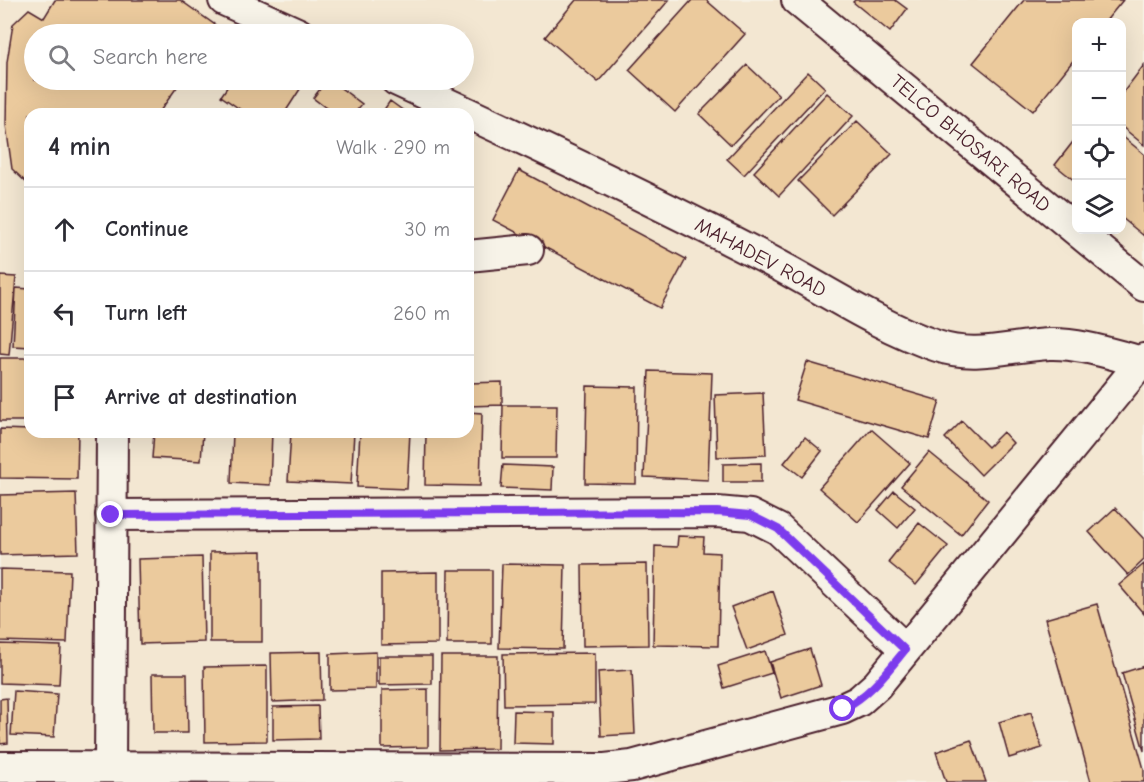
<!DOCTYPE html>
<meta charset="utf-8">
<style>
body{margin:0;font-family:"Comic Neue",sans-serif;background:#f2f2f3;color:#2b2b33}
.controls{position:absolute;right:18px;top:18px;display:grid;overflow:hidden;border-radius:12px;box-shadow:0 6px 24px #0002}
.controls button{width:54px;height:54px;display:grid;place-items:center;padding:0;border:0;border-bottom:2px solid #e1e1e2;background:#fff;color:#2b2b33;font:30px sans-serif}
.stop{position:absolute;width:18px;height:18px;margin:-14px;border:4px solid #7c3aed;border-radius:50%;background:#fff}
.stop.end{background:#7c3aed;border-color:#fff;box-shadow:0 2px 6px #0008}
.list{margin:0;padding:0;list-style:none}
h2{display:flex;justify-content:space-between;align-items:center;height:78px;margin:0;padding:0 24px;font-size:26px}
h2 small{font-size:20px;font-weight:400;color:#7c7c81}
.list li{display:grid;grid-template-columns:39px 1fr auto;gap:18px;align-items:center;box-sizing:border-box;height:84px;padding:0 24px;border-top:2px solid #e1e1e2}
.list b{display:block;font-size:22px;white-space:nowrap}
.list em{font-size:20px;font-style:normal;color:#7c7c81}
.icon{flex:none;width:33px;height:33px;fill:none;stroke:currentColor;stroke-width:2;stroke-linecap:round;stroke-linejoin:round}
.map{position:relative;flex:none;width:1144px;height:782px;overflow:hidden}
.search{position:absolute;background:#fff;box-shadow:0 6px 24px #0002;left:24px;top:24px;width:450px;height:66px;display:flex;align-items:center;gap:15px;box-sizing:border-box;padding:0 21px;border-radius:33px;color:#7c7c81;font-size:22px}
.panel{position:absolute;background:#fff;box-shadow:0 6px 24px #0002;left:24px;top:108px;width:450px;height:330px;border-radius:18px}
.map>svg:first-child{display:block}
.built{fill:#f3e7d2;fill-rule:evenodd}
.building{fill:#ebca9d;stroke:#4a1f2b;stroke-width:1.5}
.lines{fill:none;stroke-linecap:round;stroke-linejoin:round}
.minor-casing{stroke:#4a1f2b;stroke-width:34}
.minor{stroke:#f7f3e8;stroke-width:30}
.route{stroke:#7c3aed;stroke-width:8}
.labels{text-anchor:middle;stroke-width:4.5;stroke-linejoin:round;paint-order:stroke}
.street-label{font-size:20px;fill:#4a1f2b;stroke:#f7f3e8}
</style>
<div class="map">
<svg width="1144" height="782" viewBox="0 0 1144 782">
<rect width="100%" height="100%" fill="#f7f3e8"/>
<filter id="ink" filterUnits="userSpaceOnUse"><feTurbulence type="fractalNoise" baseFrequency=".0167" numOctaves="2"/><feDisplacementMap in="SourceGraphic" scale="12" xChannelSelector="R" yChannelSelector="G"/><feConvolveMatrix kernelMatrix="1 2 1 2 8 2 1 2 1" color-interpolation-filters="sRGB"/></filter>
<g filter="url(#ink)">
<path class="built" d="M0 0H1144V782H0ZM1076 22H1122V230H1076ZM34 34H464V80H34ZM30 114H468V432H30Z"/>
<path class="building" d="M55 0H180L218 27 213 34H34V80H182L158 114H30V186L12 169 6 125 7 62 13 24 29 9 44 18Z
M576 0H669L598 82 545 37Z
M692 0H706L745 34 675 112 629 70Z
M855 0H895L907 9 890 32 853 2Z
M1024 0H1123L1105 22H1076V57L1033 111 973 63Z
M747 65 779 95 731 145 699 114Z
M1144 65V145L1122 127V94Z
M808 72 825 88 744 175 727 159Z
M232 80H299L304 83 284 114H247L221 96Z
M327 80H330L362 104 354 114H334L313 98Z
M827 93 853 116 779 196 754 172Z
M390 101 408 114H381Z
M857 121 892 154 832 215 798 181Z
M1122 136 1144 154V236L1122 218Z
M1076 138V182L1055 165Z
M519 170 686 259 660 308 493 220Z
M0 276 16 277 9 355 0 354Z
M16 288 30 289V347L13 346Z
M0 358H30V421H0Z
M807 362 940 401 929 439 795 400Z
M649 371 712 373 708 480 644 477Z
M502 382V405L468 406V383Z
M587 386 637 387 636 484 585 483Z
M763 393 766 455 717 457 715 395Z
M503 405H557L556 458H502Z
M468 412 482 413 480 486 425 485 426 432H468Z
M962 421 988 447 1003 432 1013 443 981 475 945 438Z
M0 429 30 430V432H78L77 479 0 478Z
M871 429 910 463 858 522 819 488Z
M154 432H203L201 461 152 458Z
M233 432H272L270 485 231 483Z
M291 432H354L351 484 288 481Z
M360 432H410L407 489 357 487Z
M805 437 822 451 802 477 784 463Z
M929 452 988 500 961 535 901 486Z
M761 463V482H723V464Z
M503 465 553 467 552 490 501 488Z
M894 491 915 508 898 528 878 510Z
M76 493 78 553 0 555V495Z
M1115 508 1144 539V560L1128 575 1089 532Z
M919 523 948 546 916 585 888 562Z
M678 536 704 537 703 552 720 553 718 646 653 645 655 546 677 547Z
M262 551V642H210V552Z
M202 557 204 642 140 644 138 559Z
M502 564 565 565 563 649 499 648Z
M647 564 648 645 583 646 582 565Z
M1144 564V614L1119 585Z
M0 569 70 571 67 643 0 641Z
M448 570H492V644H447Z
M438 572V644L381 645V573Z
M773 591 788 635 747 650 731 607Z
M1097 604 1144 769V782H1091L1045 619Z
M0 644 61 646 59 685 0 683Z
M810 649 821 685 781 698 770 662Z
M765 651 772 673 724 688 718 666Z
M321 652 322 700 272 702 271 653Z
M376 652V689L330 690V654Z
M595 653V704L504 705 503 654Z
M379 656H432V684L379 685Z
M441 656H498L497 749 440 750Z
M267 666V741L205 742 204 667Z
M1144 666V751L1122 673Z
M632 670 635 734 601 736 598 672Z
M152 674H187L188 733H153Z
M428 689V747L382 748V690Z
M14 691 57 694 54 737 11 735Z
M7 698 8 743 0 744V699Z
M318 706 319 739 273 740V707Z
M514 711 554 712V744L513 743Z
M1031 712 1042 748 1009 758 999 722Z
M971 740 986 782H946L936 752Z"/>
<g class="lines">
<g class="minor-casing">
<path id="minor" d="M224 0 299 34
M797 0 1144 286
M396 80C520 137 643 195 763 257 821 287 875 325 937 346 974 359 1011 346 1049 344 1080 343 1111 354 1142 362
M468 256 528 250
M111 515 717 512 750 515 778 529 905 649
M0 767 605 769 632 766 842 709 859 701 877 685 1144 359
M110 767 112 432"/>
</g>
<use href="#minor" class="minor"/>
</g>
</g>
<g class="lines" filter="url(#ink)">
<path class="route" d="M111 515 717 512 750 515 778 529 905 650C886 673 870 695 843 709"/>
</g>
<g class="labels">
<g class="street-label">
<text transform="translate(971 143) rotate(40)" y="7">TELCO BHOSARI ROAD</text>
<text transform="translate(761 257) rotate(28)" y="7">MAHADEV ROAD</text>
</g>
</g>
</svg>
<div class="controls">
<button>+</button>
<button>−</button>
<button><svg class="icon" aria-label="locate" viewBox="0 0 24 24"><circle cx="12" cy="12" r="6"/><path d="M12 2v4M12 18v4M2 12h4M18 12h4"/></svg></button>
<button><svg class="icon" aria-label="layers" viewBox="0 0 24 24"><path d="M12 4l9 5-9 5-9-5zM3 14l9 5 9-5"/></svg></button>
</div>
<div class="stop" style="left:843px;top:709px"></div>
<div class="stop end" style="left:111px;top:515px"></div>
<div class="search"><svg class="icon" aria-label="search" viewBox="0 0 24 24"><circle cx="10" cy="10" r="6"/><path d="M15 15l6 6"/></svg>Search here</div>
<section class="panel">
<h2>4 min<small>Walk · 290 m</small></h2>
<ul class="list">
<li><svg class="icon" aria-label="ahead" viewBox="0 0 24 24"><path d="M12 20V5M6 11l6-6 6 6"/></svg><div><b>Continue</b></div><em>30 m</em></li>
<li><svg class="icon" aria-label="left" viewBox="0 0 24 24"><path d="M17 20v-9H6M10 6l-5 5 5 5"/></svg><div><b>Turn left</b></div><em>260 m</em></li>
<li><svg class="icon" aria-label="arrive" viewBox="0 0 24 24"><path d="M6 21V4h12l-3 4 3 4H6"/></svg><div><b>Arrive at destination</b></div></li>
</ul>
</section>
</div>
